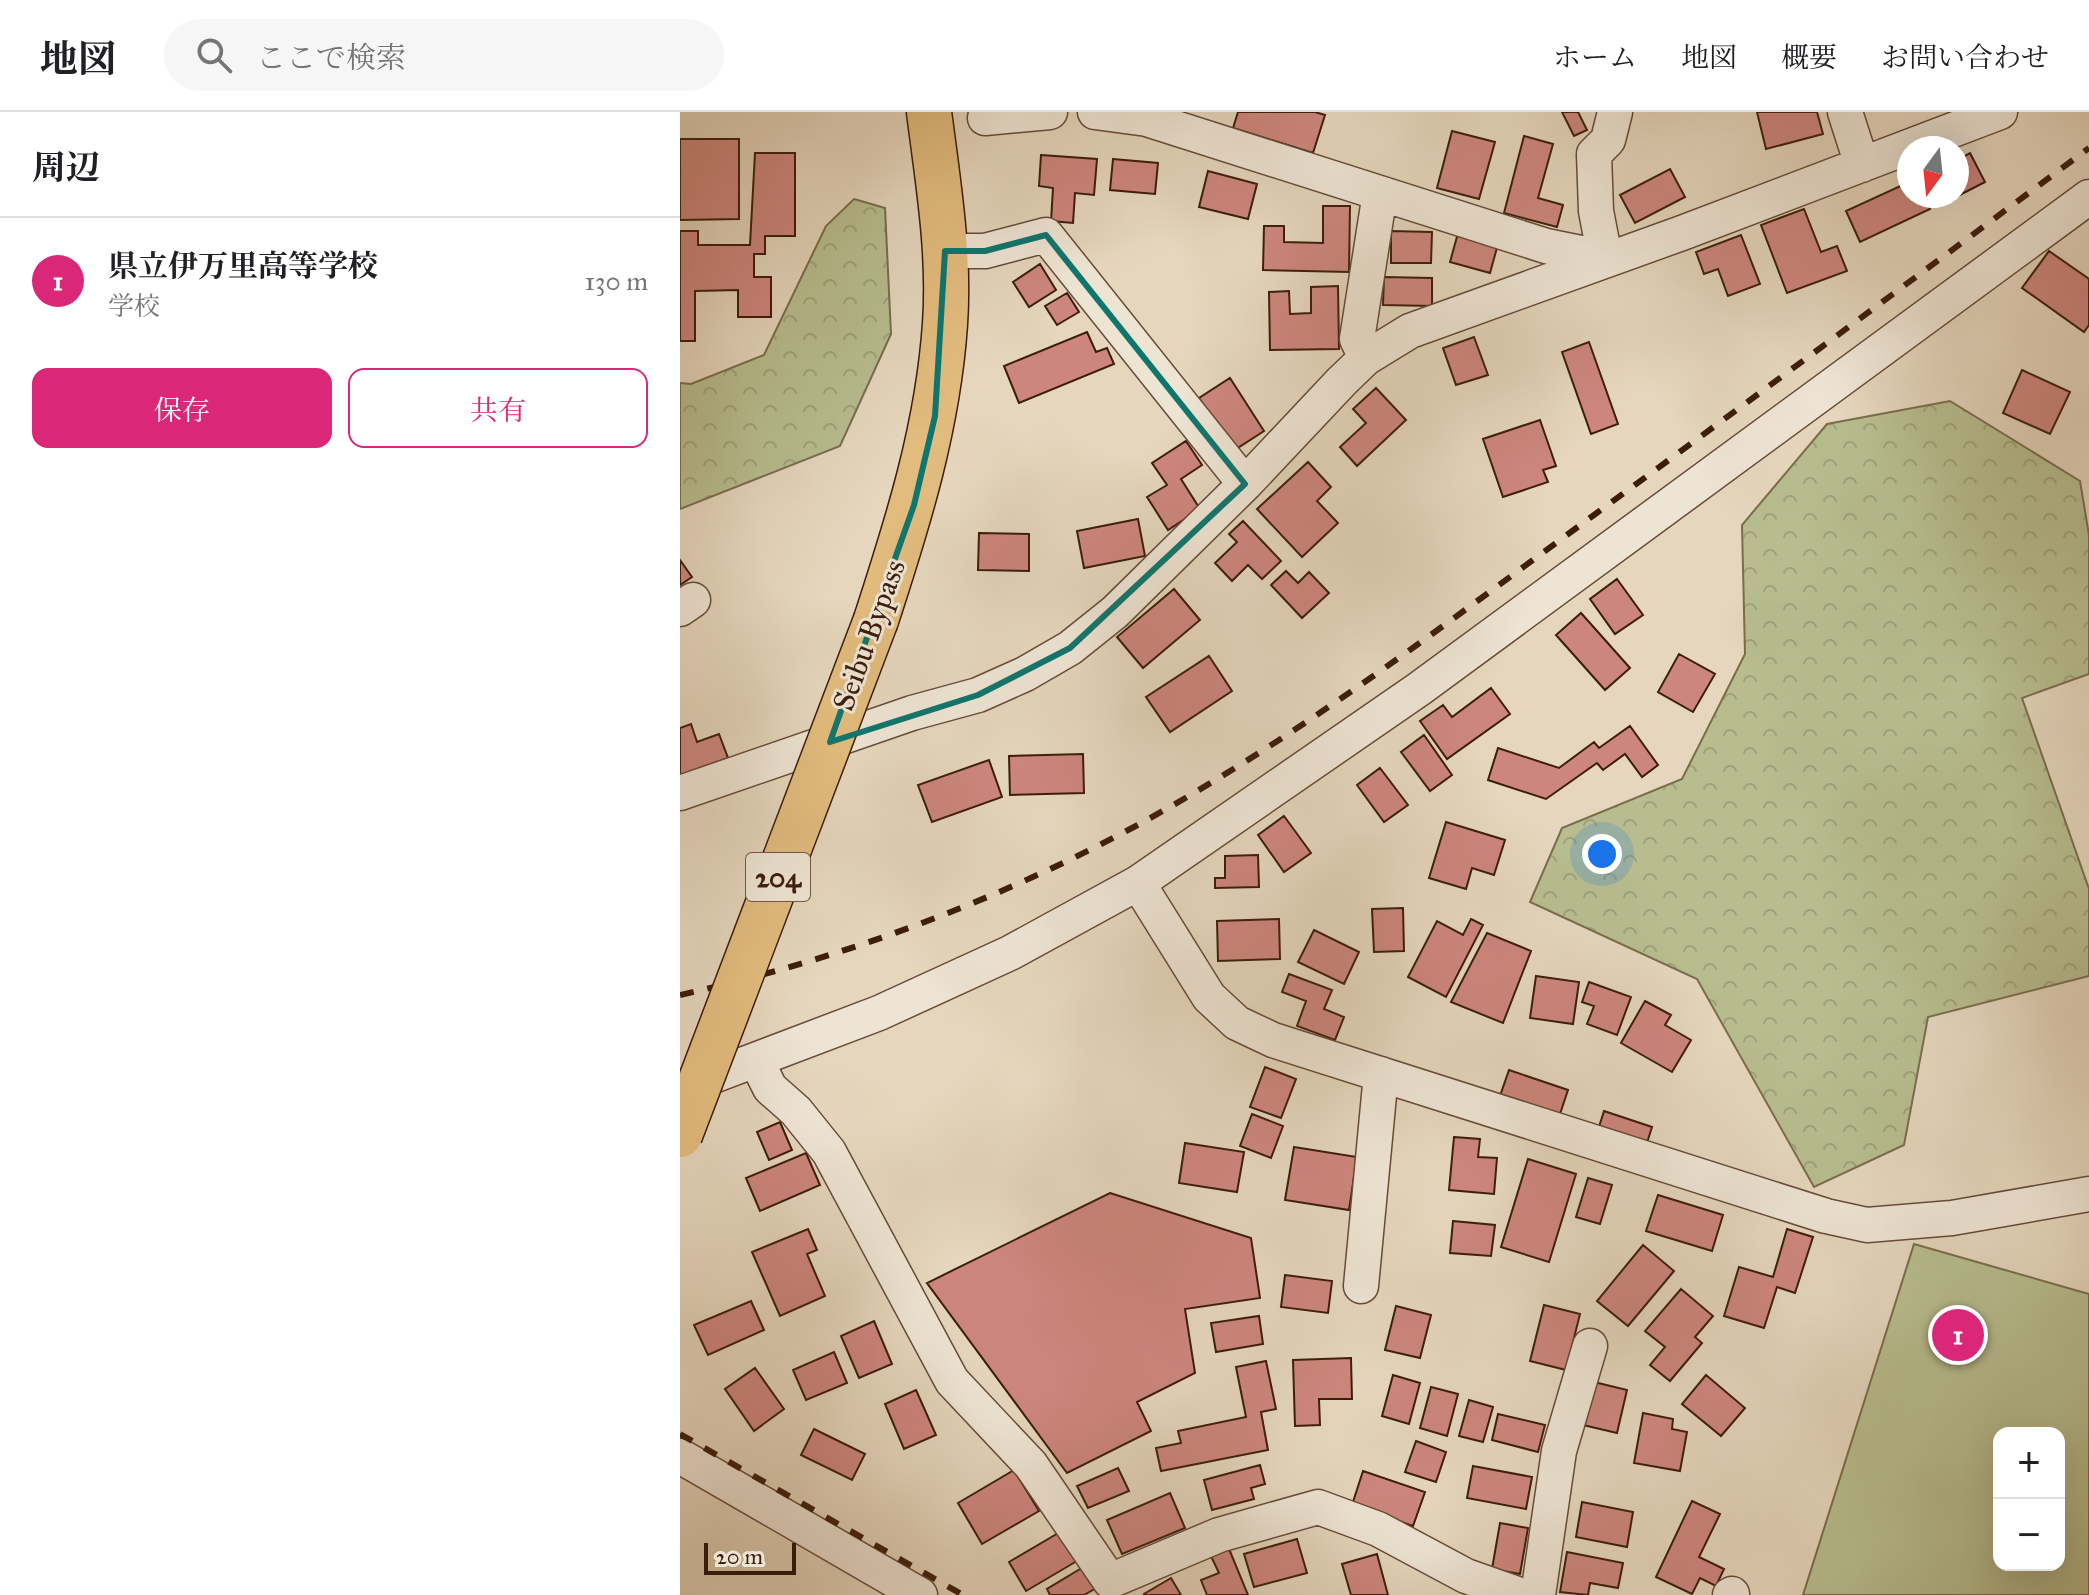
<!DOCTYPE html>
<html lang="ja">
<meta charset="utf-8">
<style>
body{margin:0;font-family:"IM FELL Great Primer","Noto Serif JP",serif;background:#f6f6f6;color:#202124}
.controls{position:absolute;right:24px;bottom:24px;display:grid;overflow:hidden;border-radius:16px;box-shadow:0 8px 32px #0002}
.controls button{width:72px;height:72px;display:grid;place-items:center;padding:0;border:0;border-bottom:2px solid #e0e0e0;background:#fff;color:#202124;font:40px sans-serif}
.compass{position:absolute;left:1217px;top:24px;width:72px;height:72px;border-radius:50%;background:#fff;box-shadow:0 8px 32px #0002;rotate:195deg}
.scale{position:absolute;left:24px;bottom:20px;width:92px;box-sizing:border-box;padding-left:8px;border:4px solid #3c1d0b;border-top:0;font-size:22px;line-height:28px;white-space:nowrap;color:#3c1d0b;-webkit-text-stroke:6px #eee4d4;paint-order:stroke}
.you{position:absolute;left:922px;top:742px;width:28px;height:28px;margin:-20px;border:6px solid #fff;border-radius:50%;background:#1a73e8;box-shadow:0 0 0 12px #1a73e833}
.badge{display:grid;place-items:center;width:52px;height:52px;border-radius:50%;background:#db2777;color:#fff;font-size:26px;font-weight:700}
.pin{position:absolute;translate:-50% -50%;border:4px solid #fff;box-shadow:0 2px 8px #0006}
.list{margin:0;padding:0;list-style:none}
h2{display:flex;justify-content:space-between;align-items:center;height:104px;margin:0;padding:0 32px;font-size:34px}
h2 small{font-size:26px;font-weight:400;color:#757577}
.list li{display:grid;grid-template-columns:52px 1fr auto;gap:24px;align-items:center;box-sizing:border-box;height:128px;padding:0 32px;border-top:2px solid #e0e0e0}
.list b{display:block;font-size:30px;white-space:nowrap}
.list p{margin:0;font-size:26px;white-space:nowrap;color:#757577}
.list em{font-size:26px;font-style:normal;color:#757577}
.actions{display:flex;gap:16px;padding:24px 32px}
.actions a{flex:1;padding:18px 0;border:2px solid #db2777;border-radius:16px;text-align:center;font-size:28px;color:#db2777}
.actions .main{background:#db2777;color:#fff}
.icon{flex:none;width:44px;height:44px;fill:none;stroke:currentColor;stroke-width:2;stroke-linecap:round;stroke-linejoin:round}
.map{position:relative;flex:none;width:1409px;height:1483px;overflow:hidden}
header{display:flex;align-items:center;gap:48px;box-sizing:border-box;height:112px;padding:0 40px;background:#fff;border-bottom:2px solid #e0e0e0}
header strong{font-size:38px}
nav{display:flex;gap:44px;margin-inline-start:auto;font-size:28px}
.search{width:560px;height:72px;background:#f6f6f6;display:flex;align-items:center;gap:20px;box-sizing:border-box;padding:0 28px;border-radius:44px;color:#757577;font-size:30px}
main{display:flex}
aside{flex:1;background:#fff}
.map>svg:first-child{display:block}
.forest{fill:url(#forest-crowns);stroke:#7a6d4d;stroke-width:2}
.garden{fill:#b7bd8f;stroke:#7a6d4d;stroke-width:2;fill-rule:evenodd}
.building{fill:#cd867d;stroke:#3c1d0b;stroke-width:2}
.lines{fill:none;stroke-linecap:round;stroke-linejoin:round}
.minor-casing{stroke:#664b38;stroke-width:37}
.highway-casing{stroke:#3c1d0b;stroke-width:47}
.minor{stroke:#eee4d4;stroke-width:34}
.highway{stroke:#e2bb7e;stroke-width:44}
.rail{stroke:#3c1d0b;stroke-width:6;stroke-dasharray:14 14;stroke-linecap:butt}
.highway-bridge-casing{stroke:#3c1d0b;stroke-width:47;stroke-linecap:butt}
.highway-bridge{stroke:#e2bb7e;stroke-width:44}
.marked{fill:none;stroke:#0f766e;stroke-width:6;stroke-linejoin:round}
.labels{text-anchor:middle;stroke-width:6;stroke-linejoin:round;paint-order:stroke}
.shield{fill:#eee4d4;stroke:#715947;stroke-width:2}
.shield-label{font-size:28px;font-weight:bold;fill:#3c1d0b}
.street-label{font-size:30px;fill:#3c1d0b;stroke:#eee4d4}
</style>
<header>
<strong>地図</strong>
<div class="search"><svg class="icon" aria-label="search" viewBox="0 0 24 24"><circle cx="10" cy="10" r="6"/><path d="M15 15l6 6"/></svg>ここで検索</div>
<nav><a>ホーム</a><a>地図</a><a>概要</a><a>お問い合わせ</a></nav>
</header>
<main>
<aside>
<h2>周辺<small></small></h2>
<ul class="list">
<li><span class="badge">1</span><div><b>県立伊万里高等学校</b><p>学校</p></div><em>130 m</em></li>
</ul>
<div class="actions"><a class="main">保存</a><a>共有</a></div>
</aside>
<div class="map">
<svg width="1409" height="1483" viewBox="0 0 1409 1483">
<defs>
<pattern id="forest-crowns" width="20" height="18" patternUnits="userSpaceOnUse" patternTransform="scale(2)"><rect width="20" height="18" fill="#b7bd8f"/><path d="M2 6a3 3 0 1 1 6 0M12 15a3 3 0 1 1 6 0" fill="none" stroke="#9ea27a"/></pattern>
</defs>
<rect width="100%" height="100%" fill="#e5d6bd"/>
<filter id="stains"><feTurbulence type="fractalNoise" baseFrequency=".0025" numOctaves="4"/><feColorMatrix values="0 0 0 0 .2 0 0 0 0 .09 0 0 0 0 .02 0 0 0 .5 -.17"/></filter>
<radialGradient id="worn" r=".72"><stop offset=".6" stop-color="#630" stop-opacity="0"/><stop offset="1" stop-color="#630" stop-opacity=".3"/></radialGradient>
<path class="forest" d="M174 87 205 96 211 222 160 334 0 397V271L11 272 84 243 146 114Z
M1270 289 1400 369 1409 423V562L1342 586 1409 777V864L1248 905 1224 1033 1134 1075 1017 867 850 790 882 716 1002 667 1065 542 1062 413 1147 312Z"/>
<path class="garden" d="M1234 1132 1409 1182V1483H1123ZM1319 1321H1379V1453H1319Z"/>
<path class="building" d="M558 0H635L645 3 633 41 553 16Z
M882 0H898L907 18 894 24Z
M1077 0H1137L1143 22 1086 37Z
M772 19 815 30 799 87 757 76Z
M844 24 873 32 858 86 883 93 877 115 824 101Z
M0 27H59V107L0 108Z
M75 41H115V124H85V142H74V165H91V205H58V178L15 179V229H0V119H18V133H70Z
M1290 41 1305 70 1268 89 1266 84H1277V48Z
M361 43 417 47 414 83 395 81 393 111 371 109 373 76 359 74Z
M433 47 478 51 475 82 430 78Z
M990 57 1005 85 955 111 940 83Z
M528 59 577 72 568 107 519 95Z
M1229 70V84H1244L1250 97 1180 130 1166 99Z
M643 94H670L669 160 583 158 584 114H604V130L643 131Z
M1124 97 1141 140 1157 134 1167 159 1107 181 1081 113Z
M711 119 752 120 751 151H711Z
M778 121 818 132 810 161 770 150Z
M1061 123 1080 172 1048 184 1038 157 1024 162 1016 140Z
M1369 139 1409 167V213L1404 220 1342 176Z
M360 152 376 178 349 195 333 170Z
M704 165 752 166V194L703 193Z
M658 174 659 237 590 238 589 180 609 179 610 202 631 201V175Z
M387 181 399 200 377 213 365 194Z
M407 220 416 240 427 236 434 252 339 291 324 254Z
M794 225 808 263 776 273 763 236Z
M909 230 938 312 911 322 882 240Z
M1342 258 1390 280 1370 322 1323 301Z
M550 266 584 319 553 339 519 286Z
M696 276 726 308 677 354 660 335 686 311 673 297Z
M860 308 876 354 863 358 868 370 823 385 803 327Z
M506 329 522 353 501 367 520 397 488 418 467 385 487 373 472 351Z
M628 350 651 375 637 389 658 411 622 445 577 397Z
M458 407 465 444 404 456 397 419Z
M563 409 601 449 582 467 568 453 552 469 535 451 557 430 549 422Z
M299 421 349 422V459L298 458Z
M0 448 12 465 0 473Z
M606 459 618 471 629 460 649 481 622 506 591 473Z
M937 467 963 503 935 522 910 487Z
M494 477 520 508 463 556 437 525Z
M901 501 950 556 925 578 876 523Z
M999 542 1035 562 1013 600 978 580Z
M529 544 552 579 490 620 466 585Z
M811 576 830 602 767 647 740 609 763 593 772 605Z
M11 612 17 630 39 622 48 646 0 663V616Z
M950 614 978 653 962 665 945 642 923 658 917 651 866 687 808 668 818 636 879 656 914 630 919 636Z
M744 623 772 663 750 679 721 640Z
M403 642 404 681 330 683 329 644Z
M309 648 322 685 252 710 238 673Z
M700 656 728 693 704 710 677 673Z
M604 704 631 741 604 760 578 723Z
M766 710 825 728 814 763 792 756 786 777 749 766Z
M578 743 579 775 535 776V766H545V744Z
M723 796 724 839 694 840 692 797Z
M599 807 600 847 538 849 537 809Z
M791 807 803 813 766 885 728 865 757 809 783 823Z
M634 818 679 840 664 872 618 850Z
M807 821 851 839 823 911 771 890Z
M609 862 652 878 644 897 664 905 655 928 617 914 626 889 602 880Z
M856 864 899 870 893 912 850 906Z
M909 870 951 885 937 923 907 912 914 894 902 890Z
M965 889 991 903 985 913 1011 928 992 960 941 931Z
M585 955 616 967 601 1006 570 995Z
M829 958 888 978 879 1005 820 984Z
M924 999 972 1015 965 1037 917 1021Z
M572 1002 603 1014 591 1046 560 1034Z
M100 1010 112 1038 89 1048 77 1020Z
M774 1025 800 1027 798 1045 817 1046 814 1082 769 1078Z
M505 1031 564 1040 557 1080 499 1071Z
M614 1035 677 1045 669 1098 605 1088Z
M126 1041 140 1073 80 1099 66 1066Z
M848 1047 896 1062 869 1150 821 1135Z
M908 1066 932 1073 920 1112 896 1105Z
M430 1081 571 1126 580 1186 505 1197 515 1261 457 1290 471 1319 387 1361 247 1171Z
M978 1083 1043 1103 1032 1139 966 1119Z
M773 1109 815 1113 811 1144 770 1141Z
M128 1117 137 1138 127 1142 145 1184 100 1204 72 1140Z
M1107 1117 1133 1125 1115 1181 1097 1175 1084 1216 1044 1204 1059 1155 1093 1165Z
M963 1133 994 1159 948 1214 917 1189Z
M605 1163 652 1169 648 1201 601 1195Z
M1001 1177 1033 1204 1015 1225 1022 1231 990 1269 970 1253 985 1235 965 1219Z
M71 1189 84 1218 28 1243 14 1213Z
M864 1193 900 1202 886 1258 850 1249Z
M716 1194 751 1203 740 1246 705 1238Z
M579 1204 583 1232 536 1240 531 1211Z
M194 1209 212 1252 179 1266 161 1224Z
M154 1240 167 1271 126 1288 113 1258Z
M671 1246 672 1287H639L640 1313 615 1314 613 1248Z
M586 1249 596 1297 581 1300 588 1338 481 1359 476 1336 501 1331 498 1319 566 1305 556 1255Z
M75 1256 104 1297 74 1319 45 1277Z
M713 1263 740 1271 729 1312 702 1304Z
M1026 1263 1065 1296 1041 1324 1002 1292Z
M914 1270 947 1278 937 1321 903 1313Z
M751 1275 778 1282 767 1324 740 1316Z
M236 1278 256 1323 224 1337 205 1292Z
M789 1288 813 1295 803 1330 779 1324Z
M963 1301 993 1307 992 1317 1007 1320 1000 1359 954 1351Z
M818 1302 865 1313 858 1340 812 1328Z
M134 1317 185 1342 172 1368 121 1343Z
M736 1329 766 1340 756 1370 725 1360Z
M580 1353 585 1372 571 1376 574 1387 532 1398 524 1368Z
M793 1354 852 1365 846 1397 787 1386Z
M438 1356 449 1379 408 1396 397 1374Z
M334 1358 359 1399 302 1432 278 1391Z
M683 1359 745 1380 733 1414 672 1393Z
M490 1381 505 1416 442 1442 427 1408Z
M1012 1389 1040 1402 1019 1445 1044 1457 1036 1474 1020 1466 1012 1482 976 1465Z
M902 1390 953 1400 947 1435 896 1425Z
M820 1411 848 1416 840 1462 812 1457Z
M380 1420 397 1449 346 1479 329 1450Z
M617 1427 627 1461 574 1475 564 1442Z
M547 1432 568 1483H527L521 1468 539 1461 529 1440Z
M887 1440 943 1451 938 1476 910 1471 908 1483 880 1480Z
M697 1442 708 1483H671L662 1452Z
M405 1454 418 1475 404 1483H370L367 1477Z
M491 1466 501 1483H465L464 1482Z"/>
<g class="lines">
<g class="minor-casing">
<path id="minor" d="M415 0 467 7 866 134 925 146 916 99 914 42 928 28 935 0
M1165 0 1182 53
M305 6 370 0
M265 139H305L366 123 565 372
M686 246 677 227 700 81
M0 497 13 488
M0 681 232 601 298 583 345 562 390 536 435 500 565 372 662 269 686 246 730 219 1002 121 1320 0
M458 771 529 885 557 911 593 928 1146 1104 1187 1113 1272 1106 1409 1082
M77 950 90 976 116 999 149 1040 272 1269 351 1353 430 1469 539 1423 638 1395 698 1417 786 1464 840 1483
M4 975 199 901 330 841 458 771 739 577 1409 85
M681 1174 701 962
M0 1344 240 1483
M858 1483 879 1339 910 1234
M1050 1483 1052 1482"/>
</g>
<g class="highway-casing">
<path id="highway" d="M196 508C228 410 258 315 265 212 270 141 258 70 249 0"/>
</g>
<use href="#minor" class="minor"/>
<use href="#highway" class="highway"/>
<path class="rail" d="M0 883C157 848 310 792 452 716 615 628 764 513 914 403 1079 282 1244 159 1409 36
M0 1322 283 1483"/>
<g class="highway-bridge-casing">
<path id="highway-bridge" d="M0 1023 196 508"/>
</g>
<use href="#highway-bridge" class="highway-bridge"/>
</g>
<path class="marked" d="M366 123 565 372 390 536 298 583 150 630 234 393 255 304 265 139H305Z"/>
<g class="labels">
<rect class="shield" x="66" y="741" width="64" height="48" rx="6"/>
<g class="shield-label">
<text x="98" y="775">204</text>
</g>
<g class="street-label">
<text transform="translate(189 523) rotate(-70)" y="10">Seibu Bypass</text>
</g>
</g>
<rect width="100%" height="100%" filter="url(#stains)"/>
<rect width="100%" height="100%" fill="url(#worn)"/>
</svg>
<div class="controls">
<button>+</button>
<button>−</button>
</div>
<svg class="compass" viewBox="-18 -18 36 36"><path d="M0-13l5 13h-10z" fill="#e53935"/><path d="M0 13l5-13h-10z" fill="#757577"/></svg>
<div class="scale">20 m</div>
<div class="you"></div>
<div class="pin badge" style="left:1278px;top:1223px">1</div>
</div>
</main>
